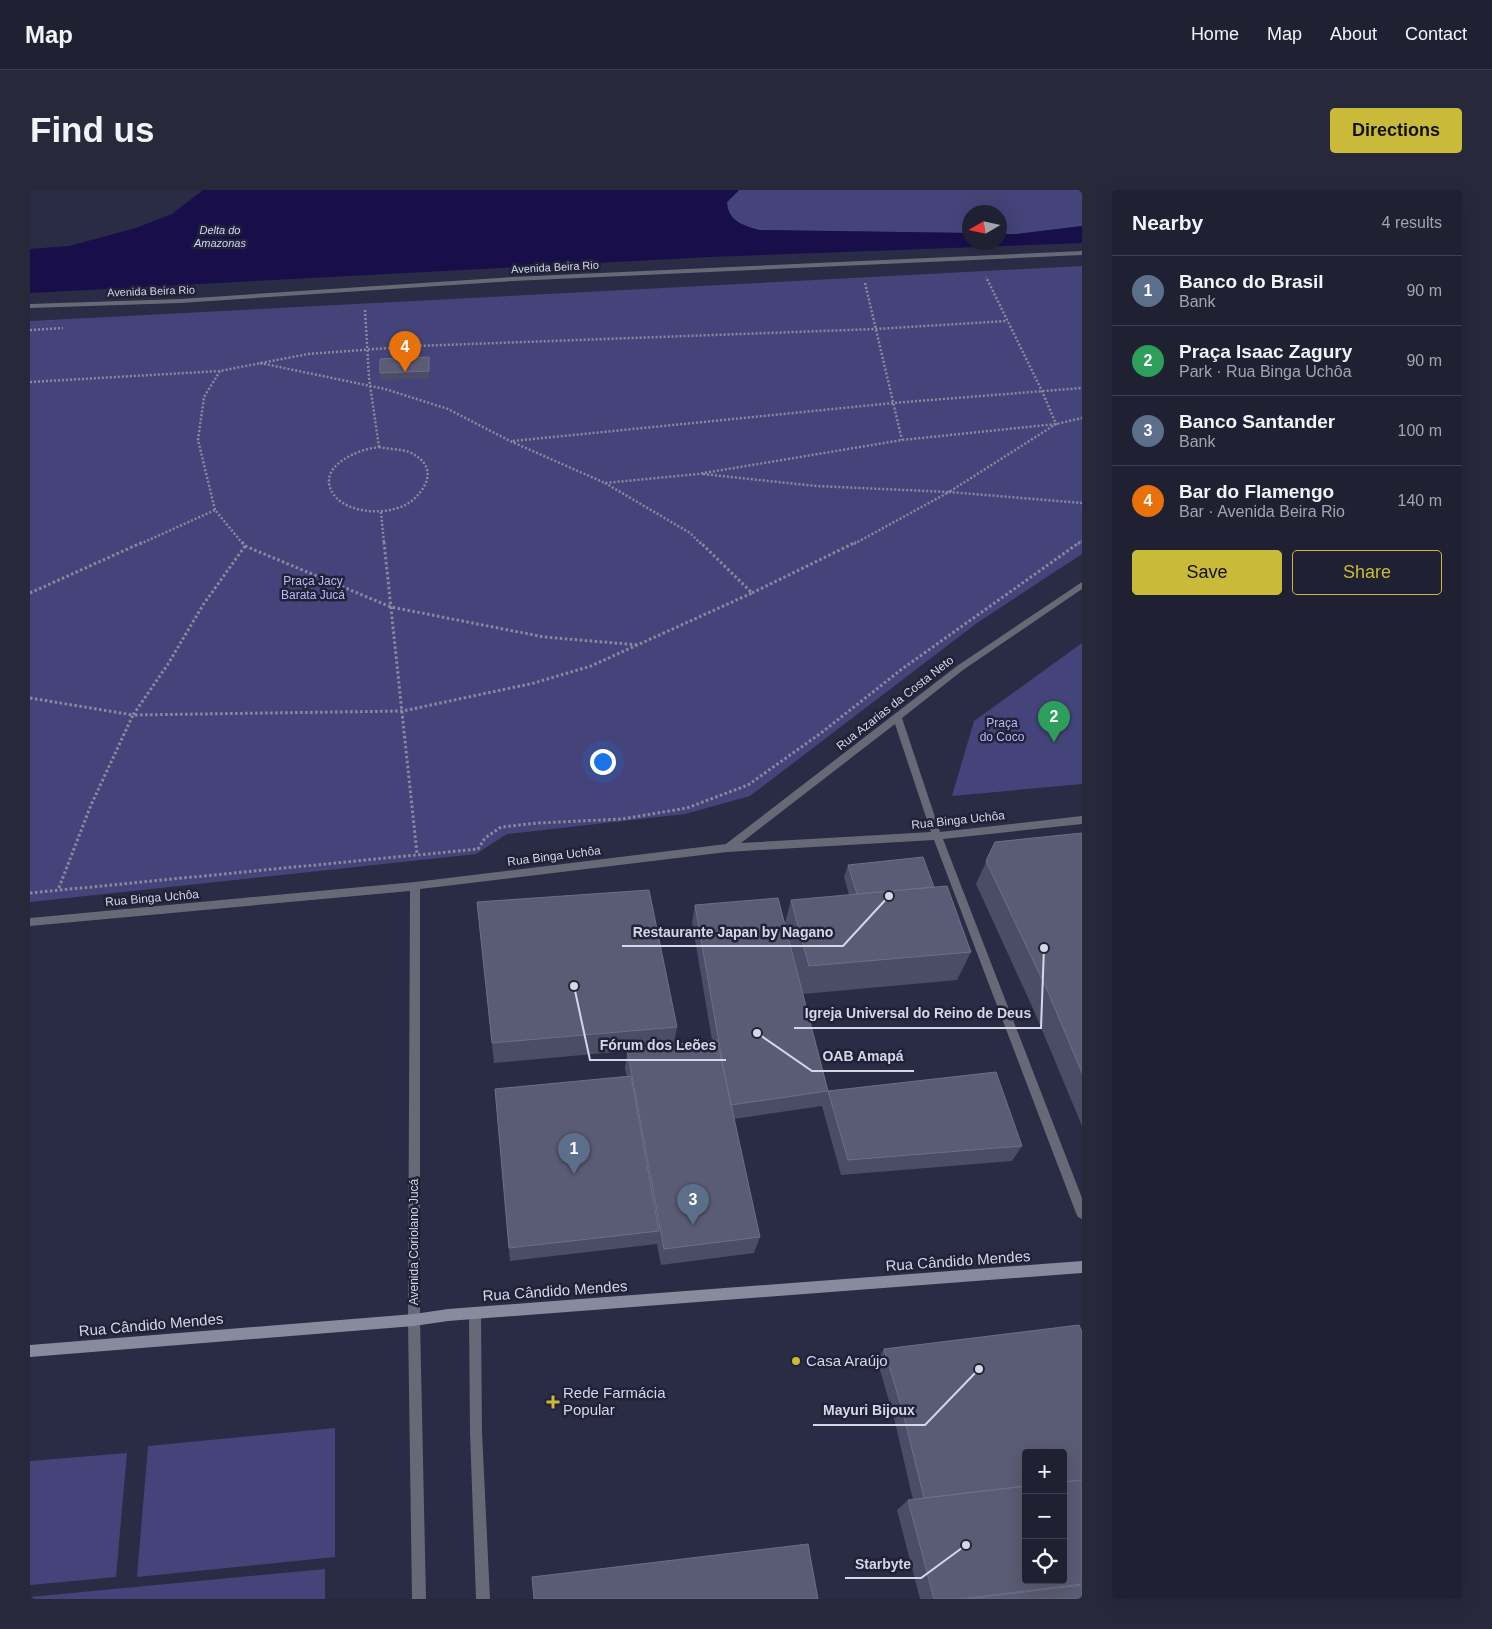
<!DOCTYPE html>
<meta charset="utf-8">
<style>
body{margin:0;font-family:Helvetica,sans-serif;background:#28283b;color:#f1f3f6}
.controls{position:absolute;right:15px;bottom:15px;display:grid;overflow:hidden;border-radius:5px;box-shadow:0 5px 20px #0002}
.controls button{width:45px;height:45px;display:grid;place-items:center;padding:0;border:0;border-bottom:1px solid #3d3e4e;background:#202033;color:#f1f3f6;font:25px sans-serif}
.compass{position:absolute;left:932px;top:15px;width:45px;height:45px;border-radius:50%;background:#202033;box-shadow:0 5px 20px #0002;rotate:261deg}
.you{position:absolute;left:572px;top:571px;width:18px;height:18px;margin:-12px;border:4px solid #fff;border-radius:50%;background:#1a73e8;box-shadow:0 0 0 8px #1a73e833}
.badge{display:grid;place-items:center;width:32px;height:32px;border-radius:50%;background:#caba3a;color:#fff;font-size:16px;font-weight:700}
.pin{position:absolute;translate:-50% -41px;filter:drop-shadow(0 1px 2px #0008)}
.pin::after{content:'';position:absolute;top:26px;width:18px;height:15px;background:inherit;clip-path:polygon(0 0,100% 0,50% 100%)}
.list{margin:0;padding:0;list-style:none}
h2{display:flex;justify-content:space-between;align-items:center;height:65px;margin:0;padding:0 20px;font-size:21px}
h2 small{font-size:16px;font-weight:400;color:#a2a3ac}
.list li{display:grid;grid-template-columns:32px 1fr auto;gap:15px;align-items:center;box-sizing:border-box;height:70px;padding:0 20px;border-top:1px solid #3d3e4e}
.list b{display:block;font-size:19px;white-space:nowrap}
.list p{margin:0;font-size:16px;white-space:nowrap;color:#a2a3ac}
.list em{font-size:16px;font-style:normal;color:#a2a3ac}
.actions{display:flex;gap:10px;padding:15px 20px}
.actions a{flex:1;padding:11px 0;border:1px solid #caba3a;border-radius:5px;text-align:center;font-size:18px;color:#caba3a}
.actions .main{background:#caba3a;color:#111}
.icon{flex:none;width:28px;height:28px;fill:none;stroke:currentColor;stroke-width:2;stroke-linecap:round;stroke-linejoin:round}
.map{position:relative;flex:none;width:1052px;height:1409px;overflow:hidden;border-radius:5px}
header{display:flex;align-items:center;gap:30px;box-sizing:border-box;height:70px;padding:0 25px;background:#202033;border-bottom:1px solid #3d3e4e}
header strong{font-size:24px}
nav{display:flex;gap:28px;margin-inline-start:auto;font-size:18px}
.intro{display:flex;align-items:center;justify-content:space-between;box-sizing:border-box;height:120px;padding:0 30px}
h1{margin:0;font-size:35px}
.button{padding:12px 22px;border-radius:5px;background:#caba3a;color:#111;font-size:18px;font-weight:700}
main{display:flex;gap:30px;padding:0 30px}
aside{flex:1;background:#202033;border-radius:5px;box-shadow:0 5px 20px #0002}
.map>svg:first-child{display:block}
.green{fill:#44447a}
.water{fill:#180e4a}
.lines{fill:none;stroke-linecap:round;stroke-linejoin:round}
.path-far1{stroke:#87899d;stroke-width:2.5;stroke-dasharray:2 2;stroke-linecap:butt}
.path{stroke:#87899d;stroke-width:3;stroke-dasharray:2.5 2.5;stroke-linecap:butt}
.minor{fill:#686976;fill-rule:evenodd}
.secondary{fill:#888a9e;fill-rule:evenodd}
.wall{fill:#4b4c66}
.building{fill:#5a5b74;stroke:#6d6f86}
.poi-dot{fill:#caba3a;stroke:#212139;stroke-width:2}
.labels{text-anchor:middle;stroke-width:5;stroke-linejoin:round;paint-order:stroke}
.far-water-label{font-size:11px;font-style:italic;fill:#d2d4fb;stroke:#212139}
.far-street-label{font-size:11px;fill:#d5d7e7;stroke:#212139}
.park-label{font-size:12px;fill:#b7baf2;stroke:#212139}
.street-label{font-size:12px;fill:#d5d7e7;stroke:#212139}
.near-street-label{font-size:15px;fill:#d5d7e7;stroke:#212139}
.near-poi-label{font-size:15px;fill:#d5d7e7;stroke:#212139;text-anchor:start}
.leader{fill:none;stroke:#d5d7e7;stroke-width:2}
.callout-dot{fill:#d5d7e7;stroke:#212139;stroke-width:2}
.callout-label{font-size:14px;text-anchor:middle;font-weight:bold;fill:#d5d7e7;stroke:#212139;stroke-width:5;stroke-linejoin:round;paint-order:stroke}
</style>
<header>
<strong>Map</strong>
<nav><a>Home</a><a>Map</a><a>About</a><a>Contact</a></nav>
</header>
<div class="intro"><h1>Find us</h1><a class="button">Directions</a></div>
<main>
<div class="map">
<svg width="1052" height="1409" viewBox="0 0 1052 1409">
<rect width="100%" height="100%" fill="#2a2b44"/>
<path class="green" d="M709 0H1052V36L987 44H970L969 22H939V43L729 40C712 35 698 31 697 12Z
M1052 76V364L947 433 720 606 655 624 477 644 446 664 0 712V131Z
M1052 453V594L922 606 944 531Z
M305 1238V1367L107 1387 118 1256Z
M97 1263 86 1387 0 1395V1271Z
M295 1379V1409H0V1407Z"/>
<path class="water" d="M173 0H709L697 12C698 31 712 35 729 40L939 43V52H969L970 44H987L1052 36V53L679 67 0 103V59L39 56 106 38 142 24Z"/>
<g class="lines">
<path class="path-far1" d="M835 93 872 250
M335 120 339 188 349 257
M0 140 33 138
M230 173 355 199 418 219 480 251 575 293 668 284 872 250 1026 234 1052 228
M0 192 190 181 278 164 386 156 846 139 977 131
M483 251 863 213 1052 198
M349 257C358 259 370 259 379 262 404 273 402 292 384 309 366 326 320 326 304 305 284 277 328 259 349 257Z
M673 284 786 296 919 302 1026 234 1012 201 956 87
M575 293 660 343 671 354
M185 320 168 250 174 207 190 181
M351 322 354 354
M110 354 185 320 213 354
M824 354 919 302 1052 313
M1048 354 1052 351"/>
<path class="path" d="M212 352 215 356 173 415 138 474 103 525 373 521 504 493 561 476 722 403 670 352
M354 352 387 664
M215 356 361 417 514 447 609 455
M0 403 113 352
M722 403 826 352
M0 508 103 525 61 615 28 700
M0 703 448 659 455 648 471 637 508 633 592 629 657 618 718 595 791 543 872 479 1050 352"/>
<path class="minor" d="M1052 61V65L483 91 150 113 0 118V114L150 109 483 87Z
M1052 392V399L933 480 872 528 910 642 1052 626V634L913 649 1052 1008V1029L1048 1027 1046 1023 904 650 697 662 390 699V1130L396 1409H382L378 1130 380 701 0 736V728L385 692 696 654 927 476ZM865 534 901 642 711 653Z
M445 1118 449 1120 451 1124 452 1242 460 1409H446L440 1242 439 1124 441 1120Z"/>
<path class="secondary" d="M1052 1071V1083L418 1131 384 1136 0 1167V1155L384 1124 418 1119Z"/>
</g>
<path class="wall" d="M399 174V188L351 190 350 183Z
M1052 643V936L1005 823 946 694 965 652Z
M818 675 904 697 941 762 927 790 773 804 798 901 992 956 982 971 811 985 792 916 704 929 730 1047 724 1063 631 1075 627 1054 480 1071 465 899 597 887 595 879 597 861 464 873 447 712 647 837 644 854 682 850 662 732 665 715 755 733 761 710 819 705 814 687Z
M1052 1142V1409H890L867 1320 878 1310H883L864 1228 847 1170 854 1159Z"/>
<path class="building" d="M399 167V181L350 183V169Z
M1052 643V883L1018 802 956 671 965 652Z
M893 667 904 697 827 704 818 675Z
M917 696 941 762 779 776 761 710Z
M619 700 647 837 462 853 447 712Z
M748 708 798 901 701 915 694 881 665 715Z
M687 850 730 1047 634 1059 597 859Z
M966 882 992 956 818 970 798 901Z
M601 886 629 1041 479 1058 465 899Z
M1049 1135 1052 1142V1290L1033 1292V1263H996V1296L894 1308 872 1219 854 1159Z
M1052 1290V1394L930 1409H904L878 1310 996 1296V1390H1033V1292Z
M778 1354 788 1409H504L502 1387Z
M1052 1395V1409H937Z"/>
<g class="poi-dot">
<circle cx="766" cy="1171" r="5"/>
<path d="M520.5 1204.5h5v5h5v5h-5v5h-5v-5h-5v-5h5z"/>
</g>
<g class="labels">
<g class="far-water-label">
<text x="190" y="44">Delta do<tspan x="190" dy="13">Amazonas</tspan></text>
</g>
<g class="far-street-label">
<text transform="translate(525 77) rotate(-3)" y="4">Avenida Beira Rio</text>
<text transform="translate(121 101) rotate(-2)" y="4">Avenida Beira Rio</text>
</g>
<g class="park-label">
<text x="283" y="395">Praça Jacy<tspan x="283" dy="14">Barata Jucá</tspan></text>
<text x="972" y="537">Praça<tspan x="972" dy="14">do Coco</tspan></text>
</g>
<g class="street-label">
<text transform="translate(865 513) rotate(-38)" y="4">Rua Azarias da Costa Neto</text>
<text transform="translate(928 630) rotate(-6)" y="4">Rua Binga Uchôa</text>
<text transform="translate(524 666) rotate(-7)" y="4">Rua Binga Uchôa</text>
<text transform="translate(122 708) rotate(-5)" y="4">Rua Binga Uchôa</text>
<text transform="translate(384 1052) rotate(-90)" y="4">Avenida Coriolano Jucá</text>
</g>
<g class="near-street-label">
<text transform="translate(928 1071) rotate(-4)" y="5">Rua Cândido Mendes</text>
<text transform="translate(525 1101) rotate(-4)" y="5">Rua Cândido Mendes</text>
<text transform="translate(121 1135) rotate(-5)" y="5">Rua Cândido Mendes</text>
</g>
<g class="near-poi-label">
<text x="776" y="1176">Casa Araújo</text>
<text x="533" y="1208">Rede Farmácia<tspan x="533" dy="17">Popular</tspan></text>
</g>
</g>
<path class="leader" d="M859 706L813 756H592M1014 758L1011 838H764M544 796L560 870H696M727 843L782 881H884M949 1179L895 1235H783M936 1355L891 1388H815"/>
<g class="callout-dot">
<circle cx="859" cy="706" r="5"/>
<circle cx="1014" cy="758" r="5"/>
<circle cx="544" cy="796" r="5"/>
<circle cx="727" cy="843" r="5"/>
<circle cx="949" cy="1179" r="5"/>
<circle cx="936" cy="1355" r="5"/>
</g>
<g class="callout-label">
<text x="703" y="747">Restaurante Japan by Nagano</text>
<text x="888" y="828">Igreja Universal do Reino de Deus</text>
<text x="628" y="860">Fórum dos Leões</text>
<text x="833" y="871">OAB Amapá</text>
<text x="839" y="1225">Mayuri Bijoux</text>
<text x="853" y="1379">Starbyte</text>
</g>
</svg>
<div class="controls">
<button>+</button>
<button>−</button>
<button><svg class="icon" aria-label="locate" viewBox="0 0 24 24"><circle cx="12" cy="12" r="6"/><path d="M12 2v4M12 18v4M2 12h4M18 12h4"/></svg></button>
</div>
<svg class="compass" viewBox="-18 -18 36 36"><path d="M0-13l5 13h-10z" fill="#e53935"/><path d="M0 13l5-13h-10z" fill="#a2a3ac"/></svg>
<div class="you"></div>
<div class="pin badge" style="left:544px;top:984px;background:#5c6f8a">1</div>
<div class="pin badge" style="left:1024px;top:552px;background:#2e9e5b">2</div>
<div class="pin badge" style="left:663px;top:1035px;background:#5c6f8a">3</div>
<div class="pin badge" style="left:375px;top:182px;background:#e8710a">4</div>
</div>
<aside>
<h2>Nearby<small>4 results</small></h2>
<ul class="list">
<li><span class="badge" style="background:#5c6f8a">1</span><div><b>Banco do Brasil</b><p>Bank</p></div><em>90 m</em></li>
<li><span class="badge" style="background:#2e9e5b">2</span><div><b>Praça Isaac Zagury</b><p>Park · Rua Binga Uchôa</p></div><em>90 m</em></li>
<li><span class="badge" style="background:#5c6f8a">3</span><div><b>Banco Santander</b><p>Bank</p></div><em>100 m</em></li>
<li><span class="badge" style="background:#e8710a">4</span><div><b>Bar do Flamengo</b><p>Bar · Avenida Beira Rio</p></div><em>140 m</em></li>
</ul>
<div class="actions"><a class="main">Save</a><a>Share</a></div>
</aside>
</main>
